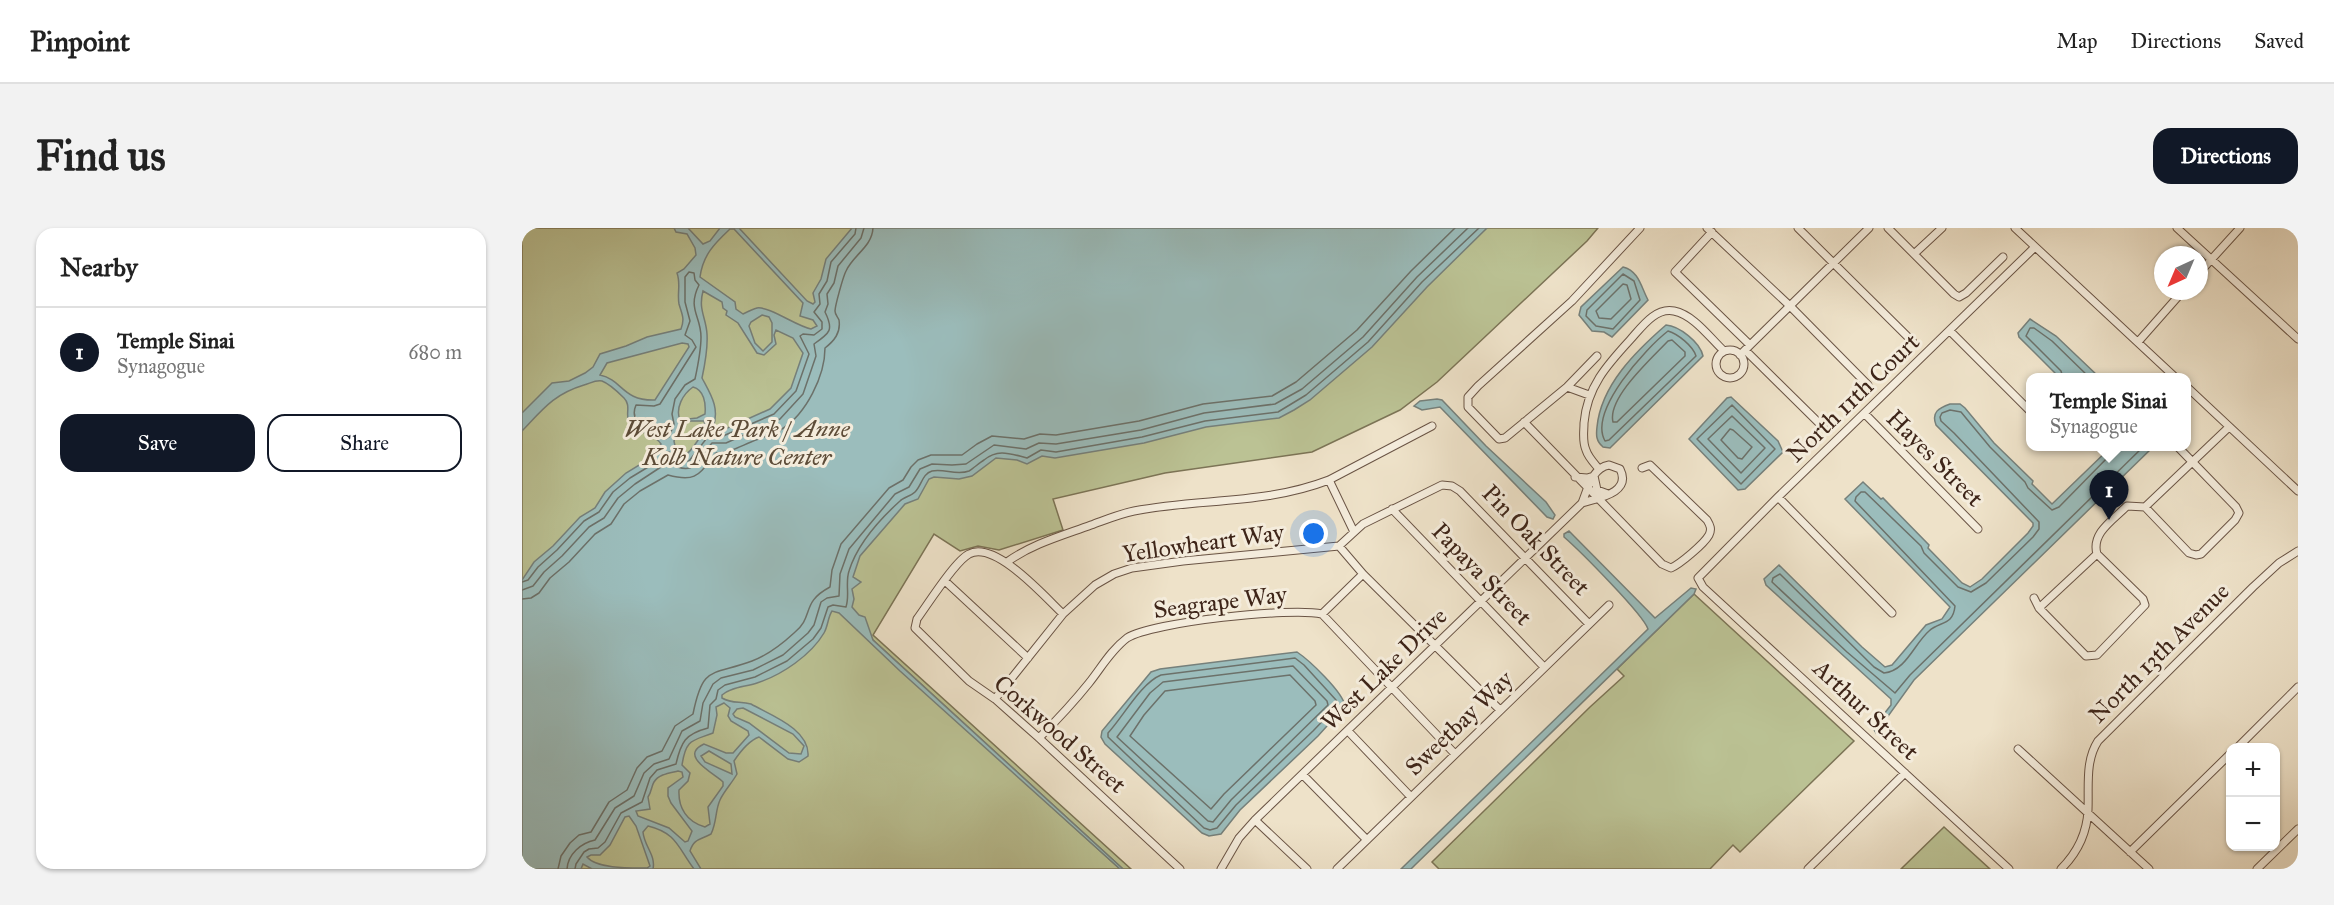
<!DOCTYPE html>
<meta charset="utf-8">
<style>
body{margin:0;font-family:"IM FELL Great Primer",serif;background:#f2f2f2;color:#222}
.controls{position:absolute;right:18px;bottom:18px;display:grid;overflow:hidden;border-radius:12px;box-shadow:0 2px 4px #0004}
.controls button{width:54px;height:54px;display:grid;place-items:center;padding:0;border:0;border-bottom:2px solid #e0e0e0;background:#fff;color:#222;font:30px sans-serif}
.compass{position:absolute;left:1632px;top:18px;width:54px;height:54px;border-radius:50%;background:#fff;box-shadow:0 2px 4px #0004;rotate:224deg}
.you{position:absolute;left:792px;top:306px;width:21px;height:21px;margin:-15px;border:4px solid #fff;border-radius:50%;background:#1a73e8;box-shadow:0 0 0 9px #1a73e833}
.badge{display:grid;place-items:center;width:39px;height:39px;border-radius:50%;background:#111827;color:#fff;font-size:20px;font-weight:700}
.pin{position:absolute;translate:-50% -50px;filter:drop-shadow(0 2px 3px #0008)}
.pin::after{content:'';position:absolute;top:32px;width:21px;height:18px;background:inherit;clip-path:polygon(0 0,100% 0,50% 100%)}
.popup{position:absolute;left:1504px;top:145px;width:165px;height:78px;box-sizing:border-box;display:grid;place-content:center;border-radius:12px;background:#fff;filter:drop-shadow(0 2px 4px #0005);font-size:20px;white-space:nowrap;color:#767676}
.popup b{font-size:22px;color:#222}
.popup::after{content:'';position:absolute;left:50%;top:100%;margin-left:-12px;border:12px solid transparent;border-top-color:#fff}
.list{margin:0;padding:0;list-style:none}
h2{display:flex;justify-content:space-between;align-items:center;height:78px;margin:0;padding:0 24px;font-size:26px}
h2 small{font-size:20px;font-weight:400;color:#767676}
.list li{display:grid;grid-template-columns:39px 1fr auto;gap:18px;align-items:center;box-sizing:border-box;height:90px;padding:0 24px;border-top:2px solid #e0e0e0}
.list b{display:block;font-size:22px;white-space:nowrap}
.list p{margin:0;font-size:20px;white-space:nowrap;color:#767676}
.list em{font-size:20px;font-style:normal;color:#767676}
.actions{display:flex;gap:12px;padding:18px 24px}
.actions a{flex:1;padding:14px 0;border:2px solid #111827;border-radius:18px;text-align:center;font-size:21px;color:#111827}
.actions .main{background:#111827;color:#fff}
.map{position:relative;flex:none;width:1776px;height:641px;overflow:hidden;border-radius:18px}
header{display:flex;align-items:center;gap:36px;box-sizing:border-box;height:84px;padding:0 30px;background:#fff;border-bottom:2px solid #e0e0e0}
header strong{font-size:28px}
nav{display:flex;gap:33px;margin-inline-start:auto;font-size:21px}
.intro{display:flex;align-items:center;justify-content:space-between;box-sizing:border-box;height:144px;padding:0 36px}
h1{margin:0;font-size:42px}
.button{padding:15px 27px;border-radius:18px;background:#111827;color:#fff;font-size:21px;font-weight:700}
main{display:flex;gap:36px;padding:0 36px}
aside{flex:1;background:#fff;border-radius:18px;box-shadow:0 2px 4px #0004}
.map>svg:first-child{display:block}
.green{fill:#bbc294;stroke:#7c7456;stroke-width:1.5}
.water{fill:#9bbdbc;stroke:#76807b;stroke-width:1.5;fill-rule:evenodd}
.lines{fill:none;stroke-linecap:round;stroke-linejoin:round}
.shore{stroke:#6c716a;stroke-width:1.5}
.street-casing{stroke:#6a5445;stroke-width:9}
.street{stroke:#f4ecdc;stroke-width:7}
.labels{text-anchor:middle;stroke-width:6;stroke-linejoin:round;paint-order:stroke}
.street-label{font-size:24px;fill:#3e2519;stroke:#f4ecdc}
.park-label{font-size:24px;font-style:italic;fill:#5d4c38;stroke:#f4ecdc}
</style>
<header>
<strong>Pinpoint</strong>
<nav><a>Map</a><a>Directions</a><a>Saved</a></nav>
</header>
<div class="intro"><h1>Find us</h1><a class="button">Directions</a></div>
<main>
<aside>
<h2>Nearby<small></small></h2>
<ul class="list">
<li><span class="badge">1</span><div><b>Temple Sinai</b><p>Synagogue</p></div><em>680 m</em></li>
</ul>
<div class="actions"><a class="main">Save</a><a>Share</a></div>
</aside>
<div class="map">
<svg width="1776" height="641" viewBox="0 0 1776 641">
<rect width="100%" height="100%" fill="#eee2c9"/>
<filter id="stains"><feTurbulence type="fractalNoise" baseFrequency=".00333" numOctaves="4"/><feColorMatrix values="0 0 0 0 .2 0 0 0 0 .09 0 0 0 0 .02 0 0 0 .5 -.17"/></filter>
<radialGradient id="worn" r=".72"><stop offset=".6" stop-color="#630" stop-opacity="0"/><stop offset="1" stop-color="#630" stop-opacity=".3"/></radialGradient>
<path class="green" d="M0 0H1076L1065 13 915 154 878 182 790 224 643 245 531 271 541 302 477 322 456 318 438 323 412 306 351 407 609 641H601L351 412 347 413 598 641H0Z
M1172 366 1332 513 1218 624 1211 617 1188 641H917L910 634 1068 479 1102 448 1095 441Z
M1422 599 1468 641H1379Z"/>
<path class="water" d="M152 0H166L181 16 188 13 198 0H217L285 73 291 76 293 74 291 65 299 51 304 31 330 0H965L905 59 850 119 788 172 772 182 757 190 684 199 622 215 533 230 520 228 505 236 495 232 474 230 450 248 437 251 412 249 407 251 396 271 383 276 338 328 331 349 339 354 330 361 332 371 330 379 337 387 343 389 351 412 601 641H598L378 443 317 385 310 383C306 389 306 398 302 405 289 427 260 447 235 455 223 459 209 459 200 467V470C210 476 218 473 229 476 248 487 288 501 286 528L277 534 266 531 237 509C226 513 218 524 212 533L215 546C210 555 202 563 198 572 193 583 195 594 189 606 179 612 172 610 168 623L179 641H172C156 620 155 605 126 598L121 604C122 618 134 627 131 641H70L61 636 59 641H0V352L12 334 31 318 58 289 73 280 83 264 104 245 132 228 139 216C132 205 117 206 108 196 102 188 110 178 102 170 96 164 88 156 80 153 73 152 69 155 62 157 32 166 21 181 0 203V185L30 155 47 153 63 145 71 139 78 126 104 118 125 109 159 101C163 90 160 87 157 76 155 65 159 56 155 45L162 41 174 27 173 20 165 6 154 4ZM208 1H212L281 75 278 88 291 92 295 98 289 101C274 98 247 78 235 80 231 81 225 84 221 86L214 81 213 74 178 49C181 27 192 16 208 1ZM181 63 200 74 201 80 205 83 204 87 216 95 235 125 242 127 254 116 252 107 254 102 271 110 281 125 269 160 248 181 199 203 191 200C198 180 189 167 180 150 183 136 186 121 185 106 184 89 176 82 181 63ZM240 87 247 89 250 95V114L241 123 233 115 227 98 229 94ZM160 115 166 116 167 119 133 172C100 173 101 152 78 147L85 135ZM171 159C182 162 184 175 183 186L175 190 158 192C153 180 161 166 171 159ZM167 193H182C185 202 169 225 161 228L154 223 152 213 157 198ZM202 475 208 480 206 488 209 493 226 503 227 507 211 525H204L182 516C156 528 192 545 201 554V558L186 579 188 596 183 599C165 594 156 580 157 562L166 553 168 545 160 537C164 510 171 513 191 505L195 487 194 479ZM221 480 271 506 282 518 279 526 267 525 227 495 213 489 211 486 215 481ZM187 523 209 536 210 546 183 534 179 528ZM156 543 160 544 161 549 146 560V568L149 575 170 603 166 613 163 614 147 600 116 588 114 583 128 581 126 569C130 563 129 559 132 554 137 546 148 545 156 543ZM107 588 114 598 128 638 125 640C109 640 75 641 65 629L69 627H78L88 617 103 589Z
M1101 39C1117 43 1119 59 1126 72L1090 109 1082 104 1070 103 1057 87 1059 79Z
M1508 91 1534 108 1577 149H1537L1497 109 1496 105Z
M1144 97C1157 98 1178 114 1181 128L1088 220 1081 219C1074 213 1074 207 1075 199 1079 157 1114 123 1144 97Z
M1209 169 1256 213 1261 224 1223 261 1216 262 1167 211 1205 170Z
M915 171 920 172 964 218 1024 274 1033 287 1031 291 1025 289 918 179 900 182 892 178 898 173Z
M1428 176H1438L1443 180 1472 215 1511 253 1510 256 1530 276 1589 219H1631L1392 452 1354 505 1351 500 1369 477V471L1244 357 1242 351 1257 337 1340 419 1363 439 1370 437 1404 397 1420 391 1428 379 1323 271 1341 254 1359 271 1361 270 1407 317 1406 320 1440 355 1448 359 1460 351 1506 305 1511 298V295L1414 197C1409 184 1417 180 1428 176Z
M1047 303 1133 390 1169 360 1174 361 1172 366 893 637 889 641H879L1126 401C1121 386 1057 322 1042 309V306Z
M775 424C787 432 821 464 823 478L796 508 718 582 699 606 687 608 680 605 583 516 579 509 580 503 629 444 638 441Z"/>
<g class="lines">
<path class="shore" d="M167 44 172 45 173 52 177 57C165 81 179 88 179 109 179 123 176 137 173 151L163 157 153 171 150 186 152 196 147 209 144 211C132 200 105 198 114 177L132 178 138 176 174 119 170 112 163 107 168 93 163 74V49Z
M1101 46 1112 53 1118 72 1091 101 1074 98 1064 88 1065 82Z
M1101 56 1105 57 1109 71 1089 91 1077 90 1074 83Z
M1146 103C1156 106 1171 118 1174 128L1087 212 1083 213C1066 183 1124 120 1146 103Z
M1150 112 1163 124V128L1095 194H1091C1085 170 1130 130 1146 113Z
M1541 150 1539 143 1504 108 1508 100H1512L1530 113 1568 150
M1210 177 1253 221 1219 256 1175 211Z
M1210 188 1243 220 1219 245 1186 211Z
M1208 201 1211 202 1230 219 1220 231 1216 230 1199 212Z
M1592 218 1590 225 1537 279 1530 282 1506 260 1503 254 1468 219 1439 184 1428 182 1420 185 1418 189 1419 193 1432 205 1517 294V301L1511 309 1464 355 1449 364 1436 359 1402 325 1399 318 1343 264H1339L1334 269 1333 273 1433 378C1431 398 1418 393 1407 403 1392 416 1384 443 1362 445L1352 439 1258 346 1251 350 1250 354 1325 424 1373 465 1388 447 1622 218
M0 354 6 352 16 339 35 322 62 293 77 284 91 264 108 250 136 233 144 224H147L156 233H167L188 206 201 208 252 186 274 163 287 126 278 108 281 106 292 107 300 101V94L292 84 298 76 297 66 305 53 309 34 333 6 334 0
M0 362 11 358 22 344 40 328 67 299 82 290 96 270 113 256 145 235C175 249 173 234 190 215H204L258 191 281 166 294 128 292 116C308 105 312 102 303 84L306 76 305 66 312 55 316 38 339 10 342 0
M0 371 9 370 17 365 28 350 47 334 73 306 89 296 102 276 118 263 146 247C175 255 177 246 194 225 207 225 217 219 229 214 239 210 251 206 260 201 284 186 303 148 303 120 312 113 319 105 317 92 316 89 313 87 313 83 313 78 321 49 324 43 331 27 350 19 351 0
M773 430 782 437 814 472 816 477 791 503 714 577 695 600 688 602 682 600 586 509V505C601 489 619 455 639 447Z
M771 438 805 473 806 477 709 572 691 594 686 593 595 509 628 465 641 454Z
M768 447 793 473 794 477 702 566 689 581 608 508 622 487 643 463Z
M36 641 39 628 48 615 57 607 69 604 87 574 105 562 115 540 125 529 140 523 153 498 171 486C181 436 190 448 230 433 246 427 259 417 272 405 293 388 278 375 308 359L310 342 319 316 367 260 381 252 389 239 396 232 409 227H440L455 216 470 208 502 211 518 206 534 207 617 193 681 176 750 168 774 154 835 102 889 43 933 0
M45 641C46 626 59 615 73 612L93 580 112 568 122 545 132 536 147 531 160 503 178 493 181 475 191 456 199 450 231 442 261 427 286 405 292 397 299 374 305 370 317 368 318 346 327 321 373 266 387 259 398 241 410 236 430 237 444 236 472 217 504 221 517 215 534 216 619 202 682 185 753 176 780 161 841 109 895 49 946 0
M53 641 54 636 62 624 67 621 76 620 83 614 99 585 120 574 128 550 135 542 154 536C159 514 163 506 186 500L188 477 194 471 196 462 203 457 233 449 265 433 291 411 299 400 306 379 311 377 324 379C328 367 323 355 327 343 335 317 357 292 378 273 382 269 389 268 393 264 400 257 400 246 410 243 422 240 434 248 447 243 452 240 457 235 462 232 476 220 489 226 505 230L519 222 534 224 620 209 683 193 756 184 784 167 846 114 900 54 957 0"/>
<g class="street-casing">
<path id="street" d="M1185 0 1268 78 1346 157
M1276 0 1391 114
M1366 0 1432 66 1437 69 1444 65 1481 29
M1493 0 1654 150
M1655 0 1776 111
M1190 4 1153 44 1228 117
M1392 26 1420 0
M1677 45 1718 0
M1428 103 1509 184
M1616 114 1661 63
M1223 122 1302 200
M1194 136a14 14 0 1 1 28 0a14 14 0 1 1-28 0Z
M1218 127 1347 0
M1075 128 1045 159 983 210 977 211 946 179V169L956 158 1050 73 1118 0
M1045 159 1067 167
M1665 159 1776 263
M1343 186 1456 301
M1002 194 1140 336 1149 340C1158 336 1182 316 1187 307 1190 301 1188 297 1185 292L1128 237 1120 240
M1077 241C1072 235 1066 229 1064 222 1060 213 1062 204 1062 195 1065 159 1085 137 1108 112 1119 100 1133 79 1152 83 1172 87 1188 110 1202 123
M1053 249 1065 250 1072 248 1075 262 1086 266
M807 252 832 304
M1256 269 1370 385
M1623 279 1667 325 1674 327 1679 326 1713 292 1717 285 1714 279 1655 218
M870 281 1022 439
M817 318 841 346 978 482
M485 334C510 316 539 308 569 297 583 292 597 286 612 283 679 270 742 277 807 252L910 198
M423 353 506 430
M1512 370 1517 380 1564 428 1575 427 1623 377 1621 371 1575 326
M1517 380 1575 326C1569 305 1591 292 1605 278L1623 279 1707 199
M541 386C523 369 473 312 447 326 433 333 406 376 395 391L393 400 447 453 473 471 517 510 658 641
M800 386 933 526
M473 471 541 386 573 357 592 346 610 340 661 333 817 318 841 296 920 257 930 258 938 263 1067 396
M826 503 889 569
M517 510C535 492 551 475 567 455 579 440 589 422 605 410 630 394 770 379 800 386L841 346
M1715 520 1776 459
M1496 521 1627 641
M781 547 845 612
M733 592 785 641
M1608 624 1708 526
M699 641 717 610 733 592 1060 275C1066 260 1070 240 1087 237L1098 241C1110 265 1076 270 1060 275
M815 641 1087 377
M1286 641 1383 545
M1487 641 1181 359 1176 350 1256 269 1513 19
M1539 641C1555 625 1565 605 1566 582 1567 558 1563 533 1576 513L1731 359 1757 335 1776 323
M1735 641 1776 601"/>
</g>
<use href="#street" class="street"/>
</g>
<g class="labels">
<g class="street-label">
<text transform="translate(1331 170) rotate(-44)" y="8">North 11th Court</text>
<text transform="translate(1413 230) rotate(45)" y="8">Hayes Street</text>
<text transform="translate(1014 312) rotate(46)" y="8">Pin Oak Street</text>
<text transform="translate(681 315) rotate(-8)" y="8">Yellowheart Way</text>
<text transform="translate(960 346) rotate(46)" y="8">Papaya Street</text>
<text transform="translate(698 374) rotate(-7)" y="8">Seagrape Way</text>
<text transform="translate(1637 425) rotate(-45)" y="8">North 13th Avenue</text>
<text transform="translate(862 441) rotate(-44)" y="8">West Lake Drive</text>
<text transform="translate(1344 482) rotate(43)" y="8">Arthur Street</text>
<text transform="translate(937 495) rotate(-44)" y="8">Sweetbay Way</text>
<text transform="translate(538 506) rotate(41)" y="8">Corkwood Street</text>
</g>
<g class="park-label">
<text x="215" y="209">West Lake Park / Anne<tspan x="215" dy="28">Kolb Nature Center</tspan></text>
</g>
</g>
<rect width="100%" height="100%" filter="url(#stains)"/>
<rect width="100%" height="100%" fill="url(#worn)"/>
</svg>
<div class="controls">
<button>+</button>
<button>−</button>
</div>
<svg class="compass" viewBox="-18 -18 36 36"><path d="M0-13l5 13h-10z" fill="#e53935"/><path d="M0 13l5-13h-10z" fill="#767676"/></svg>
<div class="you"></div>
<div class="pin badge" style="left:1587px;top:292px">1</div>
<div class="popup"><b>Temple Sinai</b>Synagogue</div>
</div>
</main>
